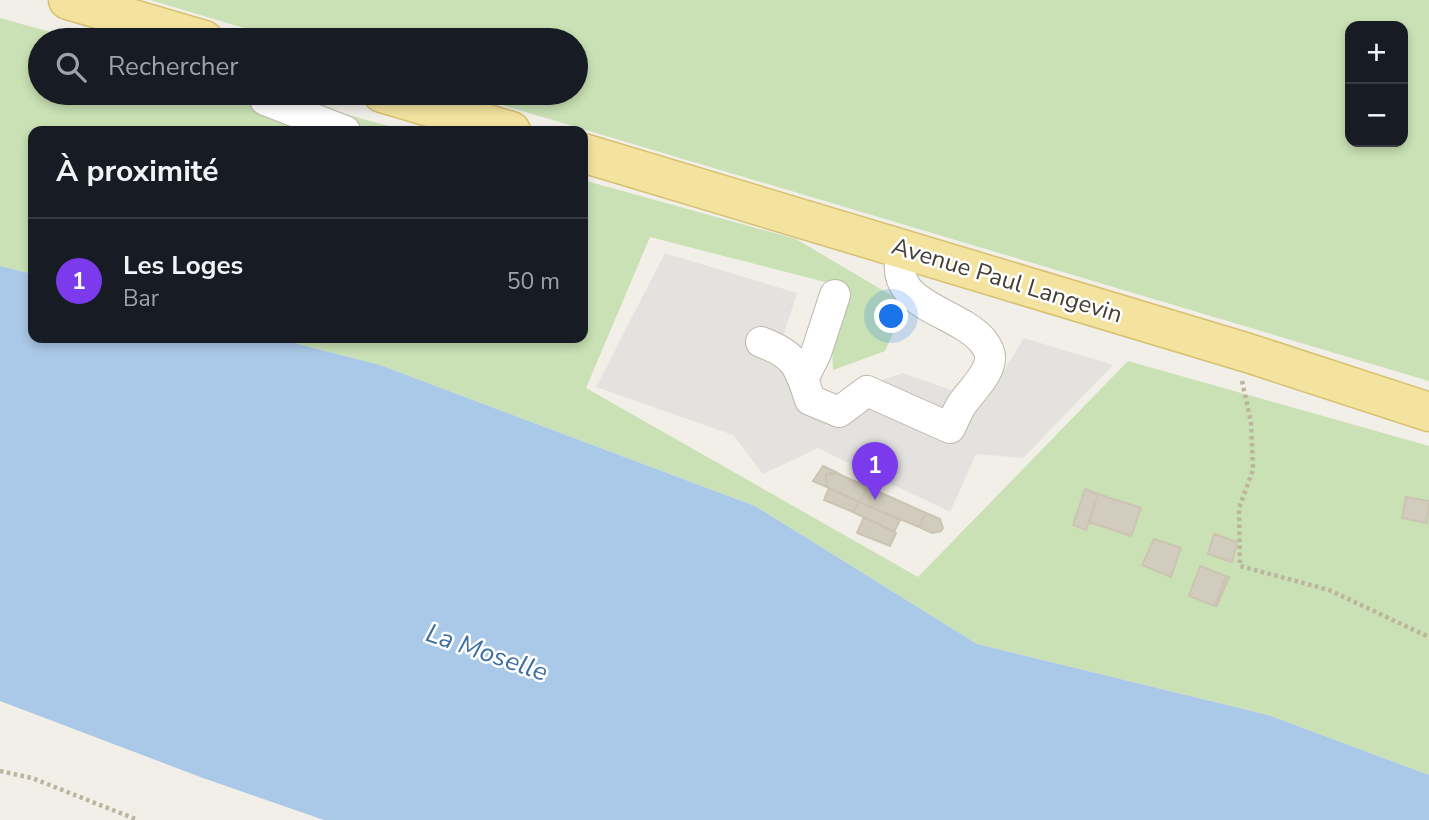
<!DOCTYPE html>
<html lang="fr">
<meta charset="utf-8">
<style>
body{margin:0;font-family:"Nunito Sans",sans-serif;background:#20242c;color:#f1f3f6}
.controls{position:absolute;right:21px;top:21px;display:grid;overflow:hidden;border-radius:14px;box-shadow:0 4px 10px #0003}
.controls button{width:63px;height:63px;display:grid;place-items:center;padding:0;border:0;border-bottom:2px solid #363941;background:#171b24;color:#f1f3f6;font:35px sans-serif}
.you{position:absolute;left:892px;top:317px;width:24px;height:24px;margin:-18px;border:5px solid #fff;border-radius:50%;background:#1a73e8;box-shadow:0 0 0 10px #1a73e833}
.badge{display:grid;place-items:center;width:46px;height:46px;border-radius:50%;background:#7c3aed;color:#fff;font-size:23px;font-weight:700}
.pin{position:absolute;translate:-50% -58px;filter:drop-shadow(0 2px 4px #0008)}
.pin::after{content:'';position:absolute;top:37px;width:24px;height:21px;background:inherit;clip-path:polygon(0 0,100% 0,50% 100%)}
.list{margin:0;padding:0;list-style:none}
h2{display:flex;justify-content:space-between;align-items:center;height:91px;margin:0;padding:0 28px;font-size:30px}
h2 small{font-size:23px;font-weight:400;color:#9ea1a6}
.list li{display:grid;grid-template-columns:46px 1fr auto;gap:21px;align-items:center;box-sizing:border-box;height:126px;padding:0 28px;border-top:2px solid #363941}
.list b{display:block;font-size:26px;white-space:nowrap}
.list p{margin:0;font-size:23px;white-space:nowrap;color:#9ea1a6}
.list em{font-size:23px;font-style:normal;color:#9ea1a6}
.icon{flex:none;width:38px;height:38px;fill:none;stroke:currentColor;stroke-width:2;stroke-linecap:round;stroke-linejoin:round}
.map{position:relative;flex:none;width:1429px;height:820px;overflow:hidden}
.search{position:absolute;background:#171b24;box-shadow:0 4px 10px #0003;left:28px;top:28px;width:560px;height:77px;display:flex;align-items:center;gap:18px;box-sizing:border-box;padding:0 24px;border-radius:38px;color:#9ea1a6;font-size:26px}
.panel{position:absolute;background:#171b24;box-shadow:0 4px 10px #0003;left:28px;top:126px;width:560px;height:217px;border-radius:14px}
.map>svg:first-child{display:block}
.green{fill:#c9e1b4;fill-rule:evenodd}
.parking{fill:#e3e2df}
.water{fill:#aac9e8}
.building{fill:#d2ccbe;stroke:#ccc4b2;stroke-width:2}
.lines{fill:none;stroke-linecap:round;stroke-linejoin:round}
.minor-casing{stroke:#bcb7ab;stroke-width:32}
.major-casing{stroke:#d6c171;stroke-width:41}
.path{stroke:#bcb49e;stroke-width:4.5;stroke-dasharray:3.5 3.5;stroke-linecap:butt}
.minor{stroke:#fff;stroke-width:30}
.major{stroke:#f3e39f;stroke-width:38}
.labels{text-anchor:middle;stroke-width:5;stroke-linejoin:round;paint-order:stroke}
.street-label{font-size:24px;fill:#444037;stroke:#fff}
.water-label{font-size:26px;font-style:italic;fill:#3c6ea3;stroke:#fff}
</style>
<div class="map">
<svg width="1429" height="820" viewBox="0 0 1429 820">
<rect width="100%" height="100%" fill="#f1efe7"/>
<path class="green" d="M150 0H1429V381L462 93H576V40H285ZM1403 26V142H1350V26Z
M0 18 79 40H40V93H268L407 131H33V274L0 266Z
M583 180 796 239 906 304 885 351 833 370 829 283 650 237 586 388 918 577 1128 361 1429 446V775L1268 715 977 644 755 506 380 365 275 338H583Z"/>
<path class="parking" d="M665 253 797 293 783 337 805 349 822 395 837 400 870 384 903 373 985 402 1024 338 1113 365 1023 458 976 454 950 512 818 448 763 474 733 435 596 387Z"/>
<path class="water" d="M0 266 33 274V338H275L380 365 755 506 977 644 1268 715 1429 775V820H324L203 778 0 701Z"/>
<path class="building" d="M823 466 838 473 826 475V482L829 488 813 481Z
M834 472 868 487 859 502 829 488 826 482V475Z
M868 487 926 513 919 527 859 502Z
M829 488 859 502 853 512 824 500Z
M1085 489 1098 494 1086 530 1073 525Z
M1098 494 1141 508 1131 536 1089 522Z
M1406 497 1429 501 1427 523 1402 518Z
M859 502 900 520 894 532 853 512Z
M926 513 940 519 943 528 941 531 932 533 919 527Z
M864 517 896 533 890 546 857 533Z
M1214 534 1237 542 1232 562 1208 554Z
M1154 539 1181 548 1171 577 1142 565Z
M1200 566 1226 576 1215 606 1189 596Z
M1226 576 1229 577 1217 606H1215Z"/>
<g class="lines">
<g class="minor-casing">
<path id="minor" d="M263 93 265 100 345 131
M761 342C796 355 799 366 810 400L839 412 867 391 950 428C954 420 957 412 962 404 971 391 989 375 990 359 991 352 986 345 982 340 953 308 884 306 903 249
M803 379 816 353 835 295"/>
</g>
<g class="major-casing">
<path id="major" d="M68 0 204 40
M382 93 511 131
M583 153 1248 353 1429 412"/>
</g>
<path class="path" d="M1242 381 1251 422 1253 470 1239 508 1240 566 1329 590 1429 637
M0 771 32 778 138 820"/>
<use href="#minor" class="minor"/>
<use href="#major" class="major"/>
</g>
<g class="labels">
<g class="street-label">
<text transform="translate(1007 280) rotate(17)" y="8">Avenue Paul Langevin</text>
</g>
<g class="water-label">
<text transform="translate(487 652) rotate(19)" y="9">La Moselle</text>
</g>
</g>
</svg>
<div class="controls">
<button>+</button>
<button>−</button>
</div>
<div class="you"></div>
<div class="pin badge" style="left:875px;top:500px">1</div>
<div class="search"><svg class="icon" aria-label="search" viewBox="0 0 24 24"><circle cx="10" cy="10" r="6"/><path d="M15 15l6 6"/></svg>Rechercher</div>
<section class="panel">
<h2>À proximité<small></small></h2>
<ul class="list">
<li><span class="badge">1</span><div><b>Les Loges</b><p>Bar</p></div><em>50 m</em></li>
</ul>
</section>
</div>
